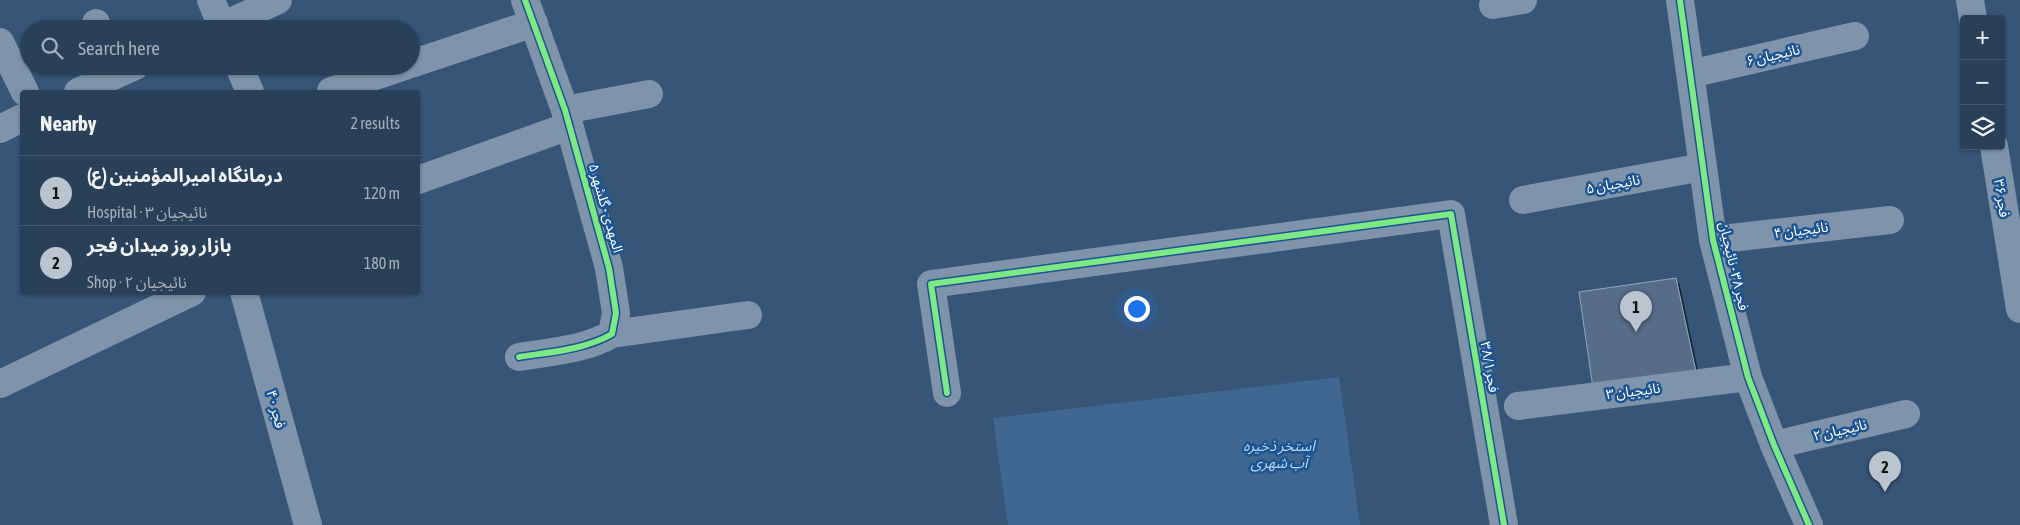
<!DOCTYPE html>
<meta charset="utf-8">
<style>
body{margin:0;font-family:"Asap Condensed","Noto Sans Arabic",sans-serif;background:#354b62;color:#f1f3f6}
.controls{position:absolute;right:15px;top:15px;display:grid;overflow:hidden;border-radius:5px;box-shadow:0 1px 4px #0004}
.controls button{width:45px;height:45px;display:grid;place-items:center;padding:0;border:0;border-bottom:1px solid #45596f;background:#294059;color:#f1f3f6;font:25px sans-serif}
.you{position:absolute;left:1136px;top:308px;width:18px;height:18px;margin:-12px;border:4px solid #fff;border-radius:50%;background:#1a73e8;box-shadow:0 0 0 8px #1a73e833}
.badge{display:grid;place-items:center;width:32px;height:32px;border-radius:50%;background:#b9c4cf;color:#111;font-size:16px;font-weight:700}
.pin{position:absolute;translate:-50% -41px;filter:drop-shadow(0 1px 2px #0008)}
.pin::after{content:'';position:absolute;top:26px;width:18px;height:15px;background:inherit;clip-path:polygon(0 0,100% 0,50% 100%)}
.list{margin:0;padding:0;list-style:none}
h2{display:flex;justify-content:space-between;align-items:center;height:65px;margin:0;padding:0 20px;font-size:21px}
h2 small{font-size:16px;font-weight:400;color:#a5afba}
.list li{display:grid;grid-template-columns:32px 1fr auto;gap:15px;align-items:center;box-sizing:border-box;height:70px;padding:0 20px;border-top:1px solid #45596f}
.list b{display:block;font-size:19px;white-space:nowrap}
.list p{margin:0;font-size:16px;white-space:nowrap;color:#a5afba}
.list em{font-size:16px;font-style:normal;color:#a5afba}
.icon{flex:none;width:28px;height:28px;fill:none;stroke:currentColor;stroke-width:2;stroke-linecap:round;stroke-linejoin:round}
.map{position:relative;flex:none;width:2020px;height:525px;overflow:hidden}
.search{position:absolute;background:#294059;box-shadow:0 1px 4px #0004;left:20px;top:20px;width:400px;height:55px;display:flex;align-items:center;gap:12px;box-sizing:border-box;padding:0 18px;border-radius:28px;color:#a5afba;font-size:19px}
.panel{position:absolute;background:#294059;box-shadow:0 1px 4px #0004;left:20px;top:90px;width:400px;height:205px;border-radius:5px}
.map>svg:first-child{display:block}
.water{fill:#406792}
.building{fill:#556d88;stroke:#94a5b8;filter:url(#shadow)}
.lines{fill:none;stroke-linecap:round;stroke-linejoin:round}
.minor{stroke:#7f94aa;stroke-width:28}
.cycleway-casing{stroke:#1c5492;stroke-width:9}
.cycleway{stroke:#7ce984;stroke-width:6}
.labels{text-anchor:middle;stroke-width:5;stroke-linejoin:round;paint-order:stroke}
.street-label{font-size:14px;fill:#fff;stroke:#1c5492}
.water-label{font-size:15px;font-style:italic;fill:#b9d6f5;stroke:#1c5492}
</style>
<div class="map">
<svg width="2020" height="525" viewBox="0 0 2020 525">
<defs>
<filter id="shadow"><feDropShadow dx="3" dy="5.5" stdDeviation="0" flood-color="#0009"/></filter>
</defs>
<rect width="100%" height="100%" fill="#375577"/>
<path class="water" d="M1339 377 1360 525H1008L993 418Z"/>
<path class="building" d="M1676 278 1696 372 1593 388 1579 292Z"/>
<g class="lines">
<path class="minor" d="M211 0 223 29
M1680 0 1713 240 1748 377 1774 445 1809 525
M1970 0 1973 19
M1493 5 1523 0
M96 23 98 29
M216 29 278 0
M0 42 25 92
M411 64 534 23
M239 66 250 92
M1690 74 1855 36
M331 91 405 66
M78 92 135 66
M565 110 649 94
M0 129 22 118
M1994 146 2020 309
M418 180 569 126
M1523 200 1703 167
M1713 240 1890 220
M244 292 308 525
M612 334 748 315
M519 357C550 352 584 350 612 334L616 313 609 268 565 110 525 0
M0 384 192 292
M947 393 931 284 1451 214 1504 525
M1518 406 1748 377
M1774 445 1906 414"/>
<g class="cycleway-casing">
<path id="cycleway" d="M1680 0 1713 240 1748 377 1774 445 1809 525
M519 357C550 352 584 350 612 334L616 313 609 268 565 110 525 0
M947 393 931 284 1451 214 1504 525"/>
</g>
<use href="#cycleway" class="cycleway"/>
</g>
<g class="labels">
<g class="street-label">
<text transform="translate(1773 55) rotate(-13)" y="5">نائیجیان ۶</text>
<text transform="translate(1613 184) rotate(-10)" y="5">نائیجیان ۵</text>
<text transform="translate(2002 198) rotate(81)" y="5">فجر ۳۶</text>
<text transform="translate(606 208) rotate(74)" y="5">المهدی - گلشهر ۵</text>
<text transform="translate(1801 230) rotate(-7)" y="5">نائیجیان ۴</text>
<text transform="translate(1734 266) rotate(77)" y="5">فجر ۳۸ - نائیجیان</text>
<text transform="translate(1490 367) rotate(80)" y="5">فجر ۳۸/۱</text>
<text transform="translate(1633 391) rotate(-7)" y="5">نائیجیان ۳</text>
<text transform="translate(276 409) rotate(75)" y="5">فجر ۴۰</text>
<text transform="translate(1840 430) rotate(-13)" y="5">نائیجیان ۲</text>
</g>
<g class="water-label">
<text x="1279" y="451">استخر ذخیره<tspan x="1279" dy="17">آب شهری</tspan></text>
</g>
</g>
</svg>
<div class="controls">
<button>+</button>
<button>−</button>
<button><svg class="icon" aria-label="layers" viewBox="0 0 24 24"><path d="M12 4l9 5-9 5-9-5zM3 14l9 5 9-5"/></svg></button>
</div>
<div class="you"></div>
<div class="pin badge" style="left:1636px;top:332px">1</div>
<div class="pin badge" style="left:1885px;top:492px">2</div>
<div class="search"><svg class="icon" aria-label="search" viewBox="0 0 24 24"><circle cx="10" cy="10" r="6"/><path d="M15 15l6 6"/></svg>Search here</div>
<section class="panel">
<h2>Nearby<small>2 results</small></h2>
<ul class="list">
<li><span class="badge">1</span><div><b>درمانگاه امیرالمؤمنین (ع)</b><p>Hospital · نائیجیان ۳</p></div><em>120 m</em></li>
<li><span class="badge">2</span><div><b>بازار روز میدان فجر</b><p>Shop · نائیجیان ۲</p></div><em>180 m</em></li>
</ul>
</section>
</div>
